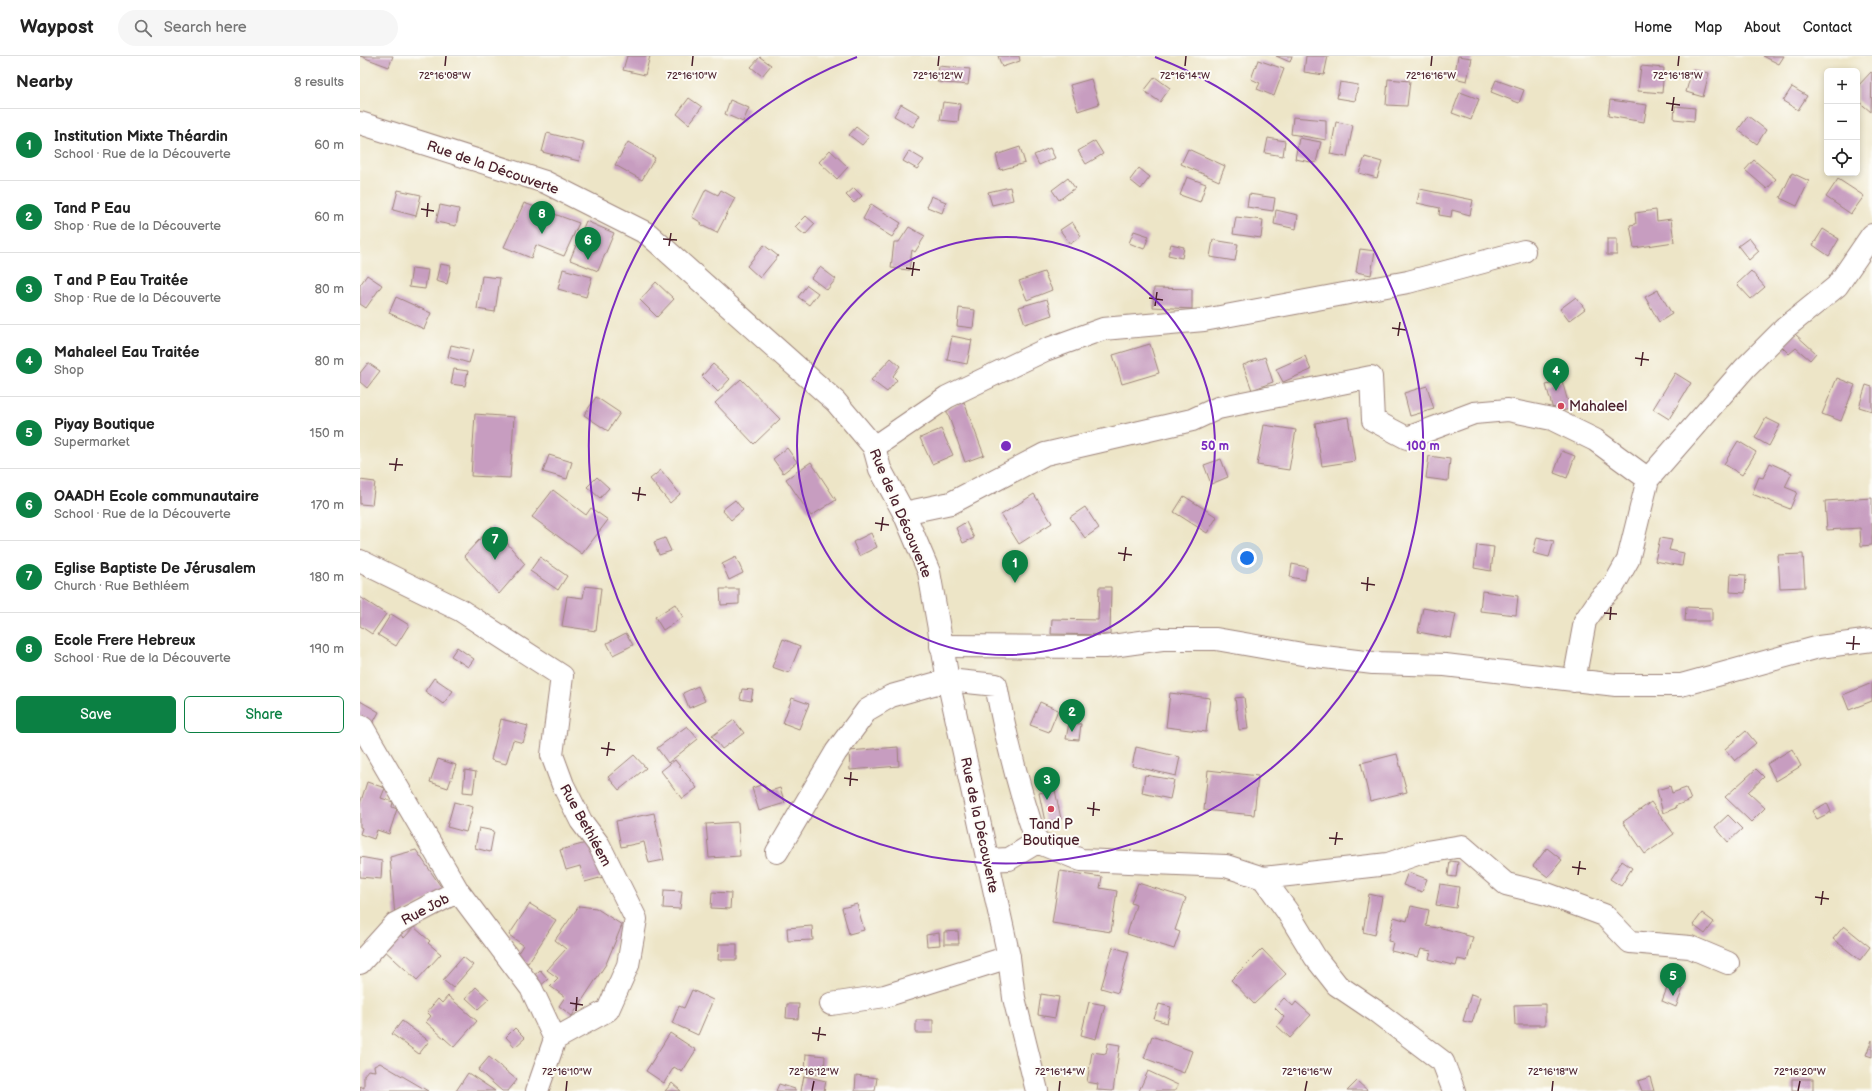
<!DOCTYPE html>
<meta charset="utf-8">
<style>
body{margin:0;font-family:"Balsamiq Sans",sans-serif;background:#f6f6f6;color:#222}
.controls{position:absolute;right:12px;top:12px;display:grid;overflow:hidden;border-radius:6px;box-shadow:0 2px 6px #0003}
.controls button{width:36px;height:36px;display:grid;place-items:center;padding:0;border:0;border-bottom:1px solid #e0e0e0;background:#fff;color:#222;font:20px sans-serif}
.you{position:absolute;left:887px;top:502px;width:14px;height:14px;margin:-10px;border:3px solid #fff;border-radius:50%;background:#1a73e8;box-shadow:0 0 0 6px #1a73e833}
.badge{display:grid;place-items:center;width:26px;height:26px;border-radius:50%;background:#0b8043;color:#fff;font-size:13px;font-weight:700}
.pin{position:absolute;translate:-50% -33px;filter:drop-shadow(0 1px 2px #0008)}
.pin::after{content:'';position:absolute;top:21px;width:14px;height:12px;background:inherit;clip-path:polygon(0 0,100% 0,50% 100%)}
.list{margin:0;padding:0;list-style:none}
h2{display:flex;justify-content:space-between;align-items:center;height:52px;margin:0;padding:0 16px;font-size:17px}
h2 small{font-size:13px;font-weight:400;color:#767676}
.list li{display:grid;grid-template-columns:26px 1fr auto;gap:12px;align-items:center;box-sizing:border-box;height:72px;padding:0 16px;border-top:1px solid #e0e0e0}
.list b{display:block;font-size:15px;white-space:nowrap}
.list p{margin:0;font-size:13px;white-space:nowrap;color:#767676}
.list em{font-size:13px;font-style:normal;color:#767676}
.actions{display:flex;gap:8px;padding:12px 16px}
.actions a{flex:1;padding:9px 0;border:1px solid #0b8043;border-radius:6px;text-align:center;font-size:14px;color:#0b8043}
.actions .main{background:#0b8043;color:#fff}
.icon{flex:none;width:22px;height:22px;fill:none;stroke:currentColor;stroke-width:2;stroke-linecap:round;stroke-linejoin:round}
.map{position:relative;flex:none;width:1512px;height:1035px;overflow:hidden}
header{display:flex;align-items:center;gap:24px;box-sizing:border-box;height:56px;padding:0 20px;background:#fff;border-bottom:1px solid #e0e0e0}
header strong{font-size:19px}
nav{display:flex;gap:22px;margin-inline-start:auto;font-size:14px}
.search{width:280px;height:36px;background:#f6f6f6;display:flex;align-items:center;gap:10px;box-sizing:border-box;padding:0 14px;border-radius:22px;color:#767676;font-size:15px}
main{display:flex}
aside{flex:1;background:#fff}
.map>svg:first-child{display:block}
.building{fill:#c79dc0}
.lines{fill:none;stroke-linecap:round;stroke-linejoin:round}
.street-casing{stroke:#9c8279;stroke-width:24}
.secondary-casing{stroke:#9c8279;stroke-width:24}
.street{stroke:#fff;stroke-width:22}
.secondary{stroke:#fff;stroke-width:22}
.ticks{fill:none;stroke:#4a1f2b;stroke-width:1.5}
.ring{fill:none;stroke:#7b2cbf;stroke-width:2}
.poi-dot{fill:#d1495b;stroke:#fdfcf7;stroke-width:1.5}
.labels{text-anchor:middle;stroke-width:4;stroke-linejoin:round;paint-order:stroke}
.street-label{font-size:14px;fill:#4a1f2b;stroke:#fdfcf7}
.poi-label{font-size:14px;fill:#4a1f2b;stroke:#fdfcf7;text-anchor:start}
.ticks-label{font-size:10px;text-anchor:middle;fill:#4a1f2b;stroke:#fdfcf7;stroke-width:4;stroke-linejoin:round;paint-order:stroke}
.centre{fill:#7b2cbf;stroke:#fdfcf7;stroke-width:2}
.ring-label{font-size:12px;text-anchor:middle;font-weight:bold;fill:#7b2cbf;stroke:#fdfcf7;stroke-width:4;stroke-linejoin:round;paint-order:stroke}
</style>
<header>
<strong>Waypost</strong>
<div class="search"><svg class="icon" aria-label="search" viewBox="0 0 24 24"><circle cx="10" cy="10" r="6"/><path d="M15 15l6 6"/></svg>Search here</div>
<nav><a>Home</a><a>Map</a><a>About</a><a>Contact</a></nav>
</header>
<main>
<aside>
<h2>Nearby<small>8 results</small></h2>
<ul class="list">
<li><span class="badge">1</span><div><b>Institution Mixte Théardin</b><p>School · Rue de la Découverte</p></div><em>60 m</em></li>
<li><span class="badge">2</span><div><b>Tand P Eau</b><p>Shop · Rue de la Découverte</p></div><em>60 m</em></li>
<li><span class="badge">3</span><div><b>T and P Eau Traitée</b><p>Shop · Rue de la Découverte</p></div><em>80 m</em></li>
<li><span class="badge">4</span><div><b>Mahaleel Eau Traitée</b><p>Shop</p></div><em>80 m</em></li>
<li><span class="badge">5</span><div><b>Piyay Boutique</b><p>Supermarket</p></div><em>150 m</em></li>
<li><span class="badge">6</span><div><b>OAADH Ecole communautaire</b><p>School · Rue de la Découverte</p></div><em>170 m</em></li>
<li><span class="badge">7</span><div><b>Eglise Baptiste De Jérusalem</b><p>Church · Rue Bethléem</p></div><em>180 m</em></li>
<li><span class="badge">8</span><div><b>Ecole Frere Hebreux</b><p>School · Rue de la Découverte</p></div><em>190 m</em></li>
</ul>
<div class="actions"><a class="main">Save</a><a>Share</a></div>
</aside>
<div class="map">
<svg width="1512" height="1035" viewBox="0 0 1512 1035">
<rect width="100%" height="100%" fill="#fdfcf7"/>
<filter id="ink" filterUnits="userSpaceOnUse"><feTurbulence type="fractalNoise" baseFrequency=".025" numOctaves="2"/><feDisplacementMap in="SourceGraphic" scale="8" xChannelSelector="R" yChannelSelector="G"/><feConvolveMatrix kernelMatrix="1 2 1 2 8 2 1 2 1" color-interpolation-filters="sRGB"/></filter>
<filter id="wash" filterUnits="userSpaceOnUse"><feTurbulence type="fractalNoise" baseFrequency=".012" numOctaves="4" result="noise"/><feDisplacementMap in="SourceGraphic" scale="16" xChannelSelector="R" yChannelSelector="G"/><feGaussianBlur stdDeviation="0.9" result="paint"/><feColorMatrix in="noise" values="0 0 0 0 0 0 0 0 0 0 0 0 0 0 0 0 0 1.4 0 .05"/><feComposite in="paint" operator="in"/></filter>
<g filter="url(#wash)">
<rect width="100%" height="100%" fill="#ede5c7"/>
<g id="blocks">
<path class="building" d="M0 0H33L29 11Z
M267 0H290L285 19 263 14Z
M638 0H659L660 5 642 11Z
M916 0H932L930 6Z
M946 0H968L964 19 944 16Z
M1098 0 1112 2 1107 25 1094 22Z
M1403 0H1424L1419 8Z
M400 1 411 9 402 20 391 11Z
M898 4 924 13 914 40 897 33 900 27 891 23Z
M579 10 610 13 608 29 577 26Z
M1281 10 1304 12 1302 37 1278 35Z
M1332 14 1349 17 1343 41 1326 36Z
M1511 16 1512 17 1511 56 1497 44V31Z
M795 21 810 32 800 46 784 35Z
M731 23 739 48 718 55 710 29Z
M1028 23 1050 25 1047 50 1026 49Z
M1136 24 1164 34 1159 47 1131 36Z
M980 26 998 29 995 45 977 42Z
M1432 31 1447 40 1438 54 1423 45Z
M1100 36 1119 43 1111 64 1092 57Z
M329 42 342 51 329 68 317 58Z
M370 44 389 52 383 66 365 58Z
M1250 44 1287 49 1284 66 1248 60Z
M583 46 600 48 598 66 580 64Z
M541 48 560 59 553 71 534 60Z
M1315 50 1335 52 1334 65 1314 63Z
M1388 60 1406 74 1397 88 1378 74Z
M933 61 966 64V84L931 78Z
M976 66 993 69 987 101 970 98Z
M496 71 509 81 502 89 489 79Z
M187 77 224 86 219 105 182 96Z
M908 82 925 85 923 100 905 97Z
M939 82 961 86 956 107 935 103Z
M735 85 743 98 726 108 718 95Z
M268 86 295 102 282 124 255 109Z
M660 91 665 107 640 114 636 99Z
M690 92 695 102 679 109 674 99Z
M828 93 865 110 859 125 821 108Z
M470 94 488 111 477 123 459 106Z
M549 95 564 104 557 113 543 105Z
M1005 101 1022 106 1017 122 999 117Z
M1394 104 1416 123 1407 133 1385 114Z
M779 112 790 121 781 133 770 124Z
M1432 117 1449 125 1437 150 1420 142Z
M827 121 846 128 840 146 820 139Z
M708 122 715 132 699 144 692 134Z
M1478 123 1504 140 1491 158 1466 141Z
M650 131 653 144 632 149 628 136Z
M494 132 502 140 494 147 486 139Z
M346 133 358 139 361 134 375 142 357 177 341 169 342 167 332 161Z
M1060 133 1113 144 1110 159 1092 154 1091 161 1079 159 1080 152 1057 147Z
M38 134 61 139 56 160 33 154Z
M889 138 915 142 913 155 887 151Z
M571 140 586 146 582 157 567 151Z
M164 147 219 167 204 200 176 189 171 202 144 191Z
M511 148 541 167 532 181 503 163Z
M80 149 99 153 96 170 76 166Z
M916 154 938 159 936 173 914 168Z
M1296 154 1297 165 1311 163 1314 186 1274 192 1270 169 1276 168 1275 157Z
M446 160 455 168 445 179 435 171Z
M876 161 903 164 901 182 873 178Z
M226 165 254 177 238 215 210 204Z
M712 166 721 180 710 188 700 174Z
M549 171 565 180 555 196 552 194 549 214 531 212 534 186H539Z
M1463 173 1479 183 1469 200 1453 189Z
M774 175 789 180 784 193 769 187Z
M1389 182 1399 195 1389 204 1378 190Z
M1247 183H1257V199H1247Z
M853 184 878 188 875 205 850 201Z
M811 188 824 191 822 202 808 199Z
M404 189 418 200 400 222 387 210Z
M1000 193 1015 195 1011 219 996 216Z
M80 208 91 210 87 228 76 225Z
M460 211 476 223 467 234 451 222Z
M52 212 68 214 65 233 49 231Z
M203 213 232 221 226 241 198 233Z
M1391 215 1405 231 1391 243 1377 228Z
M684 216 692 234 667 244 659 225Z
M7 219 22 229 6 252 0 248V229Z
M122 220 140 222 135 256 117 253Z
M296 226 314 243 297 261 280 244Z
M447 229 458 237 449 249 438 241Z
M794 232 832 233V253L793 251Z
M1298 234 1312 258 1299 266 1285 241Z
M36 241 71 257 64 273 29 257Z
M1216 241 1225 253 1209 265 1200 253Z
M687 243 692 259 665 268 659 251Z
M599 252 615 254 613 272 597 270Z
M1435 278 1456 297 1450 304 1436 292 1429 298 1422 291Z
M592 280 612 284 607 308 587 304Z
M790 288 799 317 762 328 753 299Z
M91 289 113 294 109 307 88 301Z
M945 300 951 314 923 326 916 313Z
M905 301 913 326 892 334 883 309Z
M531 302 540 310 533 320 537 324 527 336 511 324Z
M8 307 20 315 7 332 0 326V317Z
M353 308 370 323 358 336 342 320Z
M94 313 108 315 105 330 91 328Z
M1315 317 1331 327 1309 363 1293 353Z
M1477 322 1495 329 1481 365 1462 358Z
M381 323 420 363 394 388 355 347Z
M1202 325 1210 353 1194 357 1186 329Z
M1506 329 1512 331V355L1499 351Z
M1067 330 1074 353 1050 360 1044 337Z
M236 341 260 357 248 375 224 359Z
M604 346 624 399 605 406 586 353Z
M115 358 154 361 150 422 111 420Z
M988 361 995 405 962 410 955 367Z
M1406 362 1420 369 1409 390 1395 382Z
M904 369 936 374 929 414 897 409Z
M581 373 593 399 572 408 560 382Z
M1378 385 1396 396 1382 419 1364 408Z
M427 392 437 406 423 417 413 403Z
M1202 395 1215 400 1207 422 1194 417Z
M189 399 212 406 207 423 183 416Z
M1069 400 1090 403 1088 425 1066 422Z
M861 403 868 421 851 428 844 409Z
M451 406 476 444 451 460 426 423Z
M1410 407 1432 417 1425 431 1437 436 1430 453 1392 438 1399 421 1403 422Z
M301 414 320 438 310 447 290 423Z
M237 421 249 432 240 442 227 431Z
M0 424 15 426 12 449 0 448Z
M193 434 226 459 231 452 248 464 222 498 172 461Z
M674 438 692 467 659 488 641 459Z
M824 440 857 461 847 477 814 456Z
M1512 442V489L1501 490 1500 472 1467 474 1465 445Z
M375 444 383 454 371 464 362 454Z
M725 451 739 472 725 482 710 461Z
M606 466 614 482 603 487 596 472Z
M132 470 165 508 139 538 104 500Z
M511 477 517 491 499 500 493 486Z
M1177 481 1194 485 1189 501 1173 497Z
M305 482 311 495 299 499 294 486Z
M1300 482 1312 484 1309 494 1324 497 1322 510 1295 505Z
M1117 489 1134 491 1131 515 1114 512Z
M1443 498 1445 531 1420 532 1418 499Z
M180 501 207 520 198 534 170 515Z
M376 501 383 517 369 524 362 508Z
M932 508 947 511 945 524 930 521Z
M1371 518 1386 519 1385 537 1370 536Z
M225 530 241 532 236 575 202 570 207 540 223 542Z
M739 531H751L750 579 691 578 692 563 738 564Z
M360 533H379V548L361 549Z
M1122 535 1158 540 1156 559 1120 555Z
M0 541 26 558 12 578 0 570Z
M315 548 323 561 303 574 295 561Z
M1326 551 1352 552V565H1325Z
M1063 552 1096 558 1091 582 1058 576Z
M31 558 49 569 36 590 18 579Z
M266 577 273 589 253 599 247 587Z
M423 583 440 590 429 617 412 611Z
M97 591 114 603 108 611 91 600Z
M74 622 93 635 83 648 65 635Z
M1512 627V645L1489 654 1483 639Z
M338 630 345 645 329 652 323 637Z
M382 633 393 634 391 645 380 643Z
M810 637 850 642 846 676 806 671Z
M884 641 888 673 879 674 875 642Z
M432 642 449 648 439 673 423 667Z
M0 645 19 656 11 671 0 665Z
M680 646 698 654 689 676 670 669Z
M141 663 168 670 163 687 153 684 146 708 131 704Z
M374 664 384 677 362 693 352 680Z
M709 667 721 668 719 684 706 683Z
M327 670 338 683 308 707 297 692Z
M1386 675 1396 687 1375 705 1365 693Z
M538 691 539 710 490 714 489 695Z
M776 691 820 701 816 720 772 710Z
M1432 693 1441 710 1416 725 1407 708Z
M1037 698 1047 736 1010 745 1001 707Z
M274 699 286 712 259 734 248 721Z
M78 703 96 709 88 732 70 726Z
M315 704 337 732 322 743 301 715Z
M1396 713 1404 721 1388 736 1405 752 1391 766 1365 741Z
M105 714 116 716 113 737 103 736Z
M848 714 898 720 894 759 844 754Z
M785 719 814 724 810 743 782 737Z
M7 726 25 732 21 742 33 746 32 751 37 753 29 778 17 774 14 783 0 778 2 772 0 771V748Z
M404 728 407 736 420 732 425 747 399 755 392 732Z
M1310 730 1312 737 1326 732 1331 744 1315 750 1316 752 1303 757 1297 734Z
M695 734 701 763 685 766 679 737Z
M94 746 113 751 106 776 87 771Z
M1291 746 1314 778 1285 798 1263 766Z
M1467 747 1471 756 1457 763 1452 755Z
M294 757 304 804 289 807 284 786 261 791 256 765Z
M1368 759 1382 773 1368 786 1355 771Z
M378 766 380 800 349 802 346 768Z
M119 772 134 775 130 796 115 792Z
M230 786 243 821 225 826 220 810 206 814 200 794Z
M1187 792 1202 804 1188 821 1173 810Z
M56 794 84 835 35 861 30 801Z
M0 801 22 805 21 823 0 821Z
M1090 805 1098 806 1096 821 1088 820Z
M1262 805 1272 812 1261 830 1250 823Z
M700 815 742 821 740 832 757 835 751 876 692 867Z
M1048 816 1067 823 1062 836 1043 829Z
M778 827 826 842 815 874 820 876 814 893 767 878 776 849 771 847Z
M1080 828 1099 831 1096 852 1076 849Z
M304 834 322 835 320 853 303 852Z
M352 836 371 837 370 853 351 852Z
M1009 838 1022 841 1015 879 1003 876Z
M170 848 196 864 168 907 156 900 163 889 149 879Z
M497 848 504 874 489 878 482 852Z
M219 850 236 852 262 869 246 908 212 960 199 950 205 941 190 930 198 922 187 914 206 893 195 884Z
M1051 850 1069 854 1066 870 1077 872 1078 871 1105 878V879L1113 881 1107 905 1098 903 1096 910 1069 903 1071 895 1061 893 1058 901 1031 895 1033 886 1028 885 1034 861 1047 865Z
M1342 857 1354 866 1345 878 1333 869Z
M452 870 453 884 428 885 427 872Z
M1484 870 1510 891 1500 904 1473 883Z
M54 871 70 885 68 887 81 898 57 924 23 893 38 877 44 882Z
M598 875 599 888H584V876Z
M579 877 580 889 567 890 566 879Z
M359 888H377V904H358Z
M753 891 769 896 758 937 741 932Z
M902 893 926 918 894 948 871 924Z
M103 901 113 909 93 932 83 924Z
M180 914 188 923 175 935 167 926Z
M1309 927 1323 933 1316 951 1302 945Z
M116 931 129 943 118 953 106 942Z
M332 934 353 944 338 979 312 967 319 950 324 952Z
M681 938 699 941 695 962 678 959Z
M1111 938 1120 941 1112 967 1103 965Z
M88 940 117 965 94 991 66 966 71 960 67 956 78 943 82 947Z
M924 942 933 950 936 946 951 959 930 982 917 970 924 961 915 952Z
M729 946 745 949 736 983 721 979Z
M427 948H439L438 963 426 962Z
M799 948 811 951 807 967 794 963Z
M1185 948V969H1155L1154 949Z
M556 964H573V977H556Z
M42 965 69 985 59 998 32 978Z
M155 972 165 982 155 991 146 981Z
M310 977 336 994 322 1016 314 1011 304 1027 286 1015Z
M792 980 832 995 824 1017 784 1002Z
M1512 984V1001L1506 999Z
M748 987 760 989 753 1035 737 1034 738 1028 727 1026 732 996 746 998Z
M446 998 465 1000 464 1019 445 1017Z
M129 1001 157 1024 148 1035H142L118 1014Z
M20 1007 68 1035H0V1030L4 1032V1019L8 1014 15 1015 14 1010Z
M788 1015 818 1029 815 1035H779Z
M108 1017 135 1035H96Z
M496 1019 517 1022 515 1035H495Z
M444 1020 466 1025 464 1035H441Z
M1290 1021 1294 1035H1282L1278 1025Z
M1432 1023H1453V1035H1432Z
M997 1025 1008 1035H987Z
M312 1027 321 1035H305Z
M419 1028 435 1033V1035H416Z"/>
</g>
</g>
<g filter="url(#ink)">
<use href="#blocks" fill-opacity="0" stroke="#9c8279" stroke-width="1"/>
<g class="lines">
<g class="street-casing">
<path id="street" d="M514 391 587 341 685 294 743 273 844 264 1048 226 1164 195
M544 457 591 447 685 398 832 364 858 352 1011 321 1013 364 1047 382 1114 357 1148 354 1192 363 1235 384 1288 423 1385 312 1425 272 1477 230 1512 179
M0 505 100 554 202 620 192 699 203 729 221 765 239 789 276 863 268 909 248 954 195 983 177 1035
M581 590 745 591 802 583H856L948 599 1013 607 1085 609 1256 629H1321L1459 591 1512 584
M1214 625 1225 565 1240 543 1254 529 1268 504 1288 423
M0 670 3 672 98 835 171 932 195 983
M677 786 721 804 866 810 903 822 927 855 955 901 977 929 1017 956 1083 1006 1094 1035
M417 796 476 696 507 654 531 640 588 624 636 629C646 682 659 735 677 786L649 803 627 804
M903 822 1028 808 1060 797 1102 790 1146 828 1187 838 1244 859 1270 886 1330 891 1368 907
M0 907 35 868 98 835
M471 948 525 940 649 901"/>
</g>
<g class="secondary-casing">
<path id="secondary" d="M0 67 185 126 288 178 476 346 514 391 520 413 544 457 569 516 588 624 649 901 654 942 677 1035"/>
</g>
<use href="#street" class="street"/>
<use href="#secondary" class="secondary"/>
</g>
</g>
<path class="ticks" d="M85 10 86 0M332 10 333 0M578 10 579 0M825 10 826 0M1071 10 1072 0M1318 10 1319 0M1306 47 1320 49M1312 55 1314 41M61 153 74 155M67 161 68 147M303 183 317 184M309 190 311 177M546 212 560 214M552 220 554 206M789 242 803 244M795 250 797 236M1032 272 1046 274M1038 280 1040 266M1275 302 1289 304M1281 310 1283 296M29 408 43 409M35 415 37 402M272 437 286 439M278 445 280 431M515 467 529 469M521 475 523 461M758 497 772 499M764 505 766 491M1001 527 1015 529M1007 535 1008 521M1244 557 1257 558M1250 564 1251 551M1486 587 1500 588M1493 594 1494 580M241 692 255 694M247 700 249 686M484 722 498 724M490 730 491 716M727 752 740 754M733 760 734 746M969 782 983 783M975 789 977 776M1212 811 1226 813M1218 819 1220 805M1455 841 1469 843M1461 849 1463 835M210 947 223 949M216 955 217 941M452 977 466 979M458 985 460 971M206 1035 207 1025M452 1035 454 1025M699 1035 700 1025M945 1035 947 1025M1192 1035 1193 1025M1438 1035 1440 1025"/>
<g class="ring">
<circle cx="646" cy="390" r="209"/>
<path d="M795 1A417 417 0 1 1 497 1"/>
</g>
<g class="poi-dot">
<circle cx="1201" cy="350" r="4"/>
<circle cx="691" cy="753" r="4"/>
</g>
<g class="labels">
<g class="street-label">
<text transform="translate(133 111) rotate(19)" y="5">Rue de la Découverte</text>
<text transform="translate(541 457) rotate(67)" y="5">Rue de la Découverte</text>
<text transform="translate(226 769) rotate(61)" y="5">Rue Bethléem</text>
<text transform="translate(620 769) rotate(78)" y="5">Rue de la Découverte</text>
<text transform="translate(65 853) rotate(-28)" y="5">Rue Job</text>
</g>
<g class="poi-label">
<text x="1209" y="355">Mahaleel</text>
<text x="691" y="773" text-anchor="middle">Tand P<tspan x="691" dy="16">Boutique</tspan></text>
</g>
</g>
<g class="ticks-label">
<text x="85" y="23">72°16'08"W</text>
<text x="332" y="23">72°16'10"W</text>
<text x="578" y="23">72°16'12"W</text>
<text x="825" y="23">72°16'14"W</text>
<text x="1071" y="23">72°16'16"W</text>
<text x="1318" y="23">72°16'18"W</text>
<text x="207" y="1019">72°16'10"W</text>
<text x="454" y="1019">72°16'12"W</text>
<text x="700" y="1019">72°16'14"W</text>
<text x="947" y="1019">72°16'16"W</text>
<text x="1193" y="1019">72°16'18"W</text>
<text x="1440" y="1019">72°16'20"W</text>
</g>
<circle cx="646" cy="390" r="6" class="centre"/>
<g class="ring-label">
<text x="855" y="394">50 m</text>
<text x="1063" y="394">100 m</text>
</g>
</svg>
<div class="controls">
<button>+</button>
<button>−</button>
<button><svg class="icon" aria-label="locate" viewBox="0 0 24 24"><circle cx="12" cy="12" r="6"/><path d="M12 2v4M12 18v4M2 12h4M18 12h4"/></svg></button>
</div>
<div class="you"></div>
<div class="pin badge" style="left:655px;top:527px">1</div>
<div class="pin badge" style="left:712px;top:676px">2</div>
<div class="pin badge" style="left:687px;top:744px">3</div>
<div class="pin badge" style="left:1196px;top:335px">4</div>
<div class="pin badge" style="left:1313px;top:940px">5</div>
<div class="pin badge" style="left:228px;top:204px">6</div>
<div class="pin badge" style="left:135px;top:504px">7</div>
<div class="pin badge" style="left:182px;top:178px">8</div>
</div>
</main>
